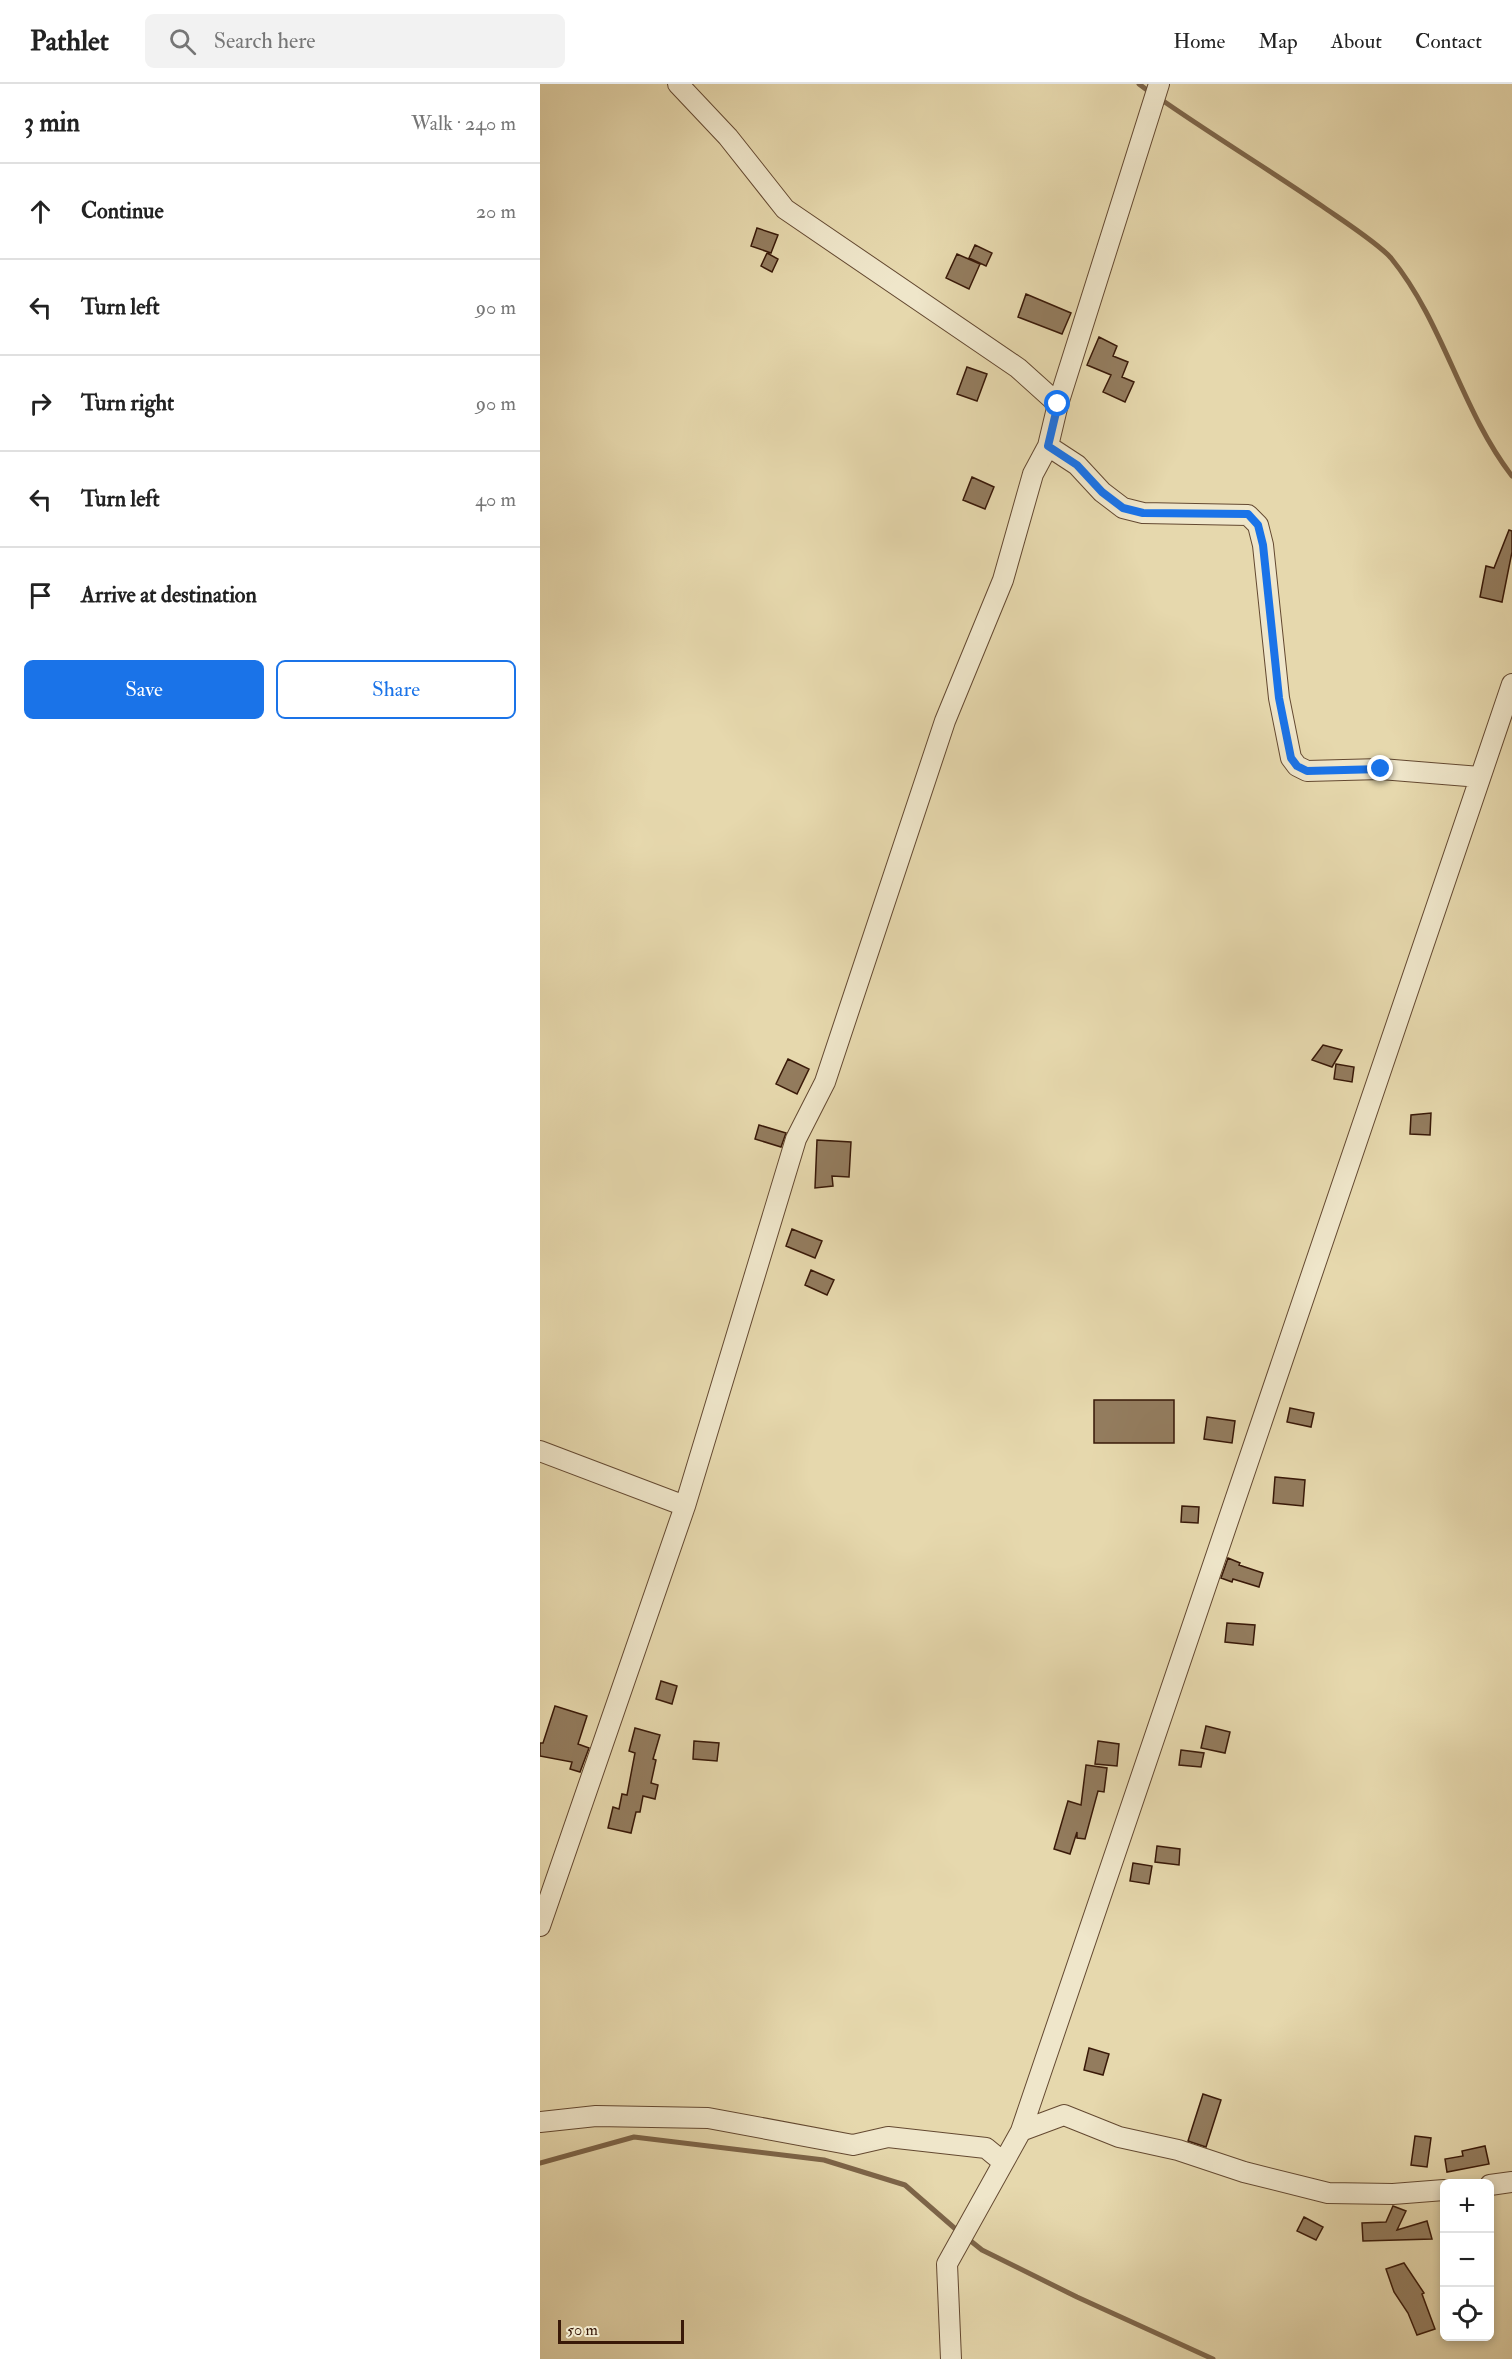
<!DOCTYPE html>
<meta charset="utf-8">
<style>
body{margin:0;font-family:"IM FELL Double Pica",serif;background:#f2f2f2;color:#222}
.controls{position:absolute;right:18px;bottom:18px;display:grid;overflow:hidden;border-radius:9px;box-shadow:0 3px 9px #0003}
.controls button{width:54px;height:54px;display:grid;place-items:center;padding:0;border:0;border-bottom:2px solid #e0e0e0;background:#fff;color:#222;font:30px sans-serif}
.scale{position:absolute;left:18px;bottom:15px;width:126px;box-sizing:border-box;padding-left:6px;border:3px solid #391908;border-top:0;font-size:16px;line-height:21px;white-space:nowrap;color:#391908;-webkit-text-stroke:4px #efe6ca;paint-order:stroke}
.stop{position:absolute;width:18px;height:18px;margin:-14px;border:4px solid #1a73e8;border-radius:50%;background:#fff}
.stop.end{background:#1a73e8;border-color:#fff;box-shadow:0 2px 6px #0008}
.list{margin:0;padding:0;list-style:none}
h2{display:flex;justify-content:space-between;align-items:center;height:78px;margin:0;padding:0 24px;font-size:26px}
h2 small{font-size:20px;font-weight:400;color:#767676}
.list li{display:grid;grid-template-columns:39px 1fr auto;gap:18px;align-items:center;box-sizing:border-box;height:96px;padding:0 24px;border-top:2px solid #e0e0e0}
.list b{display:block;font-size:22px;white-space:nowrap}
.list em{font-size:20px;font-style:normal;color:#767676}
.actions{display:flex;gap:12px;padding:18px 24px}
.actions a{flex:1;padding:14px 0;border:2px solid #1a73e8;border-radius:9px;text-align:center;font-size:21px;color:#1a73e8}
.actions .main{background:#1a73e8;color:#fff}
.icon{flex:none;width:33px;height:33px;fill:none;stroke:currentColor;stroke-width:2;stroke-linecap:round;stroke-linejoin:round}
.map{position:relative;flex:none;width:972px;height:2275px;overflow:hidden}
header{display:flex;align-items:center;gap:36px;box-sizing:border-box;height:84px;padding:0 30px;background:#fff;border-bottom:2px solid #e0e0e0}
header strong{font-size:28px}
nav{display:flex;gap:33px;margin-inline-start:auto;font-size:21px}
.search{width:420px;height:54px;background:#f2f2f2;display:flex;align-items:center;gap:15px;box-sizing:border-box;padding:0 21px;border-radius:9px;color:#767676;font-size:22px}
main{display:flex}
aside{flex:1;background:#fff}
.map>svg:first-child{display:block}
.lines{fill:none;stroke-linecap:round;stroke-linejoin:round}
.stream{stroke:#7d6549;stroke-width:5}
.building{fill:#937c5e;stroke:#391908;stroke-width:1.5}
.minor-casing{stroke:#644931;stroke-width:22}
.minor{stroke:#efe6ca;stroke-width:20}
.route{stroke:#1a73e8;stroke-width:8}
</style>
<header>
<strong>Pathlet</strong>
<div class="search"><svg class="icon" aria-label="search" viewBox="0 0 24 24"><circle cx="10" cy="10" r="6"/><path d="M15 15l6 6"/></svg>Search here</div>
<nav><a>Home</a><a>Map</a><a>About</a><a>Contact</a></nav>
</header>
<main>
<aside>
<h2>3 min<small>Walk · 240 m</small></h2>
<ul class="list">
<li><svg class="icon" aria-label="ahead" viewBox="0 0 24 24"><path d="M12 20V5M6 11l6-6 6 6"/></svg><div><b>Continue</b></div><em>20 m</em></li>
<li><svg class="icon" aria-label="left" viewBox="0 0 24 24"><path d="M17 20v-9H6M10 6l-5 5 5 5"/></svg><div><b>Turn left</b></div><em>90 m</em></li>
<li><svg class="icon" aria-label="right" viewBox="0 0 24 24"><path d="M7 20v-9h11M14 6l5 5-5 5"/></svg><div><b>Turn right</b></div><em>90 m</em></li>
<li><svg class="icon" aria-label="left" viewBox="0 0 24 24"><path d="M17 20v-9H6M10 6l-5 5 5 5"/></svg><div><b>Turn left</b></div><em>40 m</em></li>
<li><svg class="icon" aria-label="arrive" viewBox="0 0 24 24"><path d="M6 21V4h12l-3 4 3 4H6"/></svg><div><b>Arrive at destination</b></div></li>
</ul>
<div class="actions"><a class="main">Save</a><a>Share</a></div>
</aside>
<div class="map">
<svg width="972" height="2275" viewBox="0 0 972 2275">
<rect width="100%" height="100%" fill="#e6d8ad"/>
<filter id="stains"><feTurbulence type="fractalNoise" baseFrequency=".00333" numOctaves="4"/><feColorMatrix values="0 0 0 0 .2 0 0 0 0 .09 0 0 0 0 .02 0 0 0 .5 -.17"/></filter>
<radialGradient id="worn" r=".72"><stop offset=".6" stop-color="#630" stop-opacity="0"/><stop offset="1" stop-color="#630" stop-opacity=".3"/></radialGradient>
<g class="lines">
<path class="stream" d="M599 0 611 9
M619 14C672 51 728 85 782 122 799 134 838 159 851 174 904 239 921 326 972 392
M0 2079 94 2053 284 2076 365 2101 419 2148
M427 2154 442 2166 537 2213 673 2275"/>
</g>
<path class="building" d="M217 144 238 151 231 169 211 162Z
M435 161 452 169 446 182 429 174Z
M227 169 238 175 232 188 221 182Z
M417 170 440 180 429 205 406 194Z
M486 210 531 229 522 250 478 233Z
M559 253 577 262 573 272 588 278 582 293 594 298 585 318 563 308 571 291 547 281Z
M427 283 447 290 437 317 417 310Z
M432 393 454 403 445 425 423 416Z
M969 446 972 447V468L962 518 940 513 946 482 954 484Z
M783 961 802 966 792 983 772 976Z
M248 975 269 985 257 1010 236 1000Z
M796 980 814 983 812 998 794 995Z
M891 1029 890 1051 870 1050 871 1031Z
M219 1041 246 1049 241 1063 215 1055Z
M277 1056 311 1058 309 1093 292 1092 293 1102 275 1104Z
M252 1145 282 1157 275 1174 246 1162Z
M271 1186 294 1196 287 1211 265 1201Z
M554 1316H634V1359H554Z
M750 1324 774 1329 771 1343 747 1338Z
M667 1333 695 1337 692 1359 664 1355Z
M735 1393 765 1396 763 1422 733 1419Z
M642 1422 659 1423 658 1439 641 1438Z
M688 1474 700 1479 699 1481 723 1489 719 1503 693 1495 692 1498 681 1494Z
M687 1539 715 1541 713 1561 685 1558Z
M121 1597 137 1602 132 1620 116 1615Z
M15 1622 47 1632 38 1660 49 1664 40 1688 30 1685 32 1678 0 1672V1659H3Z
M666 1642 690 1648 685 1669 661 1664Z
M95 1644 120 1651 113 1675 116 1676 111 1699 118 1701 115 1715 103 1712 100 1728H96L91 1749 68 1744 73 1723 79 1725 82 1710 87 1711 95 1669 89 1667Z
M154 1657 179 1659 177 1677 153 1675Z
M558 1657 579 1660 577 1682 555 1680Z
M641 1666 664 1669 661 1683 639 1681Z
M546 1681 567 1684 564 1708 558 1707 545 1755 537 1754V1748L530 1770 514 1765 528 1717 541 1721Z
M617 1762 640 1765 639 1781 615 1778Z
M593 1779 612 1782 609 1800 590 1797Z
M549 1964 569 1970 563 1991 544 1986Z
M663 2010 681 2016 666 2063 648 2057Z
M875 2052 891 2054 887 2083 871 2081Z
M945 2062 949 2080 907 2088 905 2075 923 2072 922 2067Z
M853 2122 866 2127 857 2146 887 2137 892 2155 823 2157 822 2139 846 2138Z
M764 2133 783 2143 776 2156 757 2147Z
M864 2179 884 2209 882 2210 895 2245 877 2251 868 2229 854 2208 846 2185Z"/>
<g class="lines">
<g class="minor-casing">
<path id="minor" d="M138 0 188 53 245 125 478 284 518 320
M508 362 537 381 562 408 583 424 603 429 708 431 718 441 723 461 739 614 751 674 757 682 767 687 841 685 940 693
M0 1367 145 1422
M0 1842 145 1422 256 1055 285 998 405 637 463 496 493 390 508 362 518 320 619 0
M0 2038 56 2032 168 2034 313 2061 348 2053 446 2064 463 2078
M481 2047 524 2031 579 2053 638 2066 704 2088 788 2109 853 2110 904 2106
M950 2101 972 2098
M411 2275 407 2180 481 2047 972 600"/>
</g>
<use href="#minor" class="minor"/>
</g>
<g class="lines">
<path class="route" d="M518 320 508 362 537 381 562 408 583 424 603 429 708 430 718 441 723 461 739 614 751 674 757 682 767 687 841 685"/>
</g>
<rect width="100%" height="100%" filter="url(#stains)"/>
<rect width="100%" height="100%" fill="url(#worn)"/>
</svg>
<div class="controls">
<button>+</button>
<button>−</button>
<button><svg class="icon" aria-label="locate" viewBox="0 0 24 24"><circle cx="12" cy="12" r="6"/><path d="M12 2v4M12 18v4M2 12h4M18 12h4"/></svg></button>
</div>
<div class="scale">50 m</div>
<div class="stop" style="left:518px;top:320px"></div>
<div class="stop end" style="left:841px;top:685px"></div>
</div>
</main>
